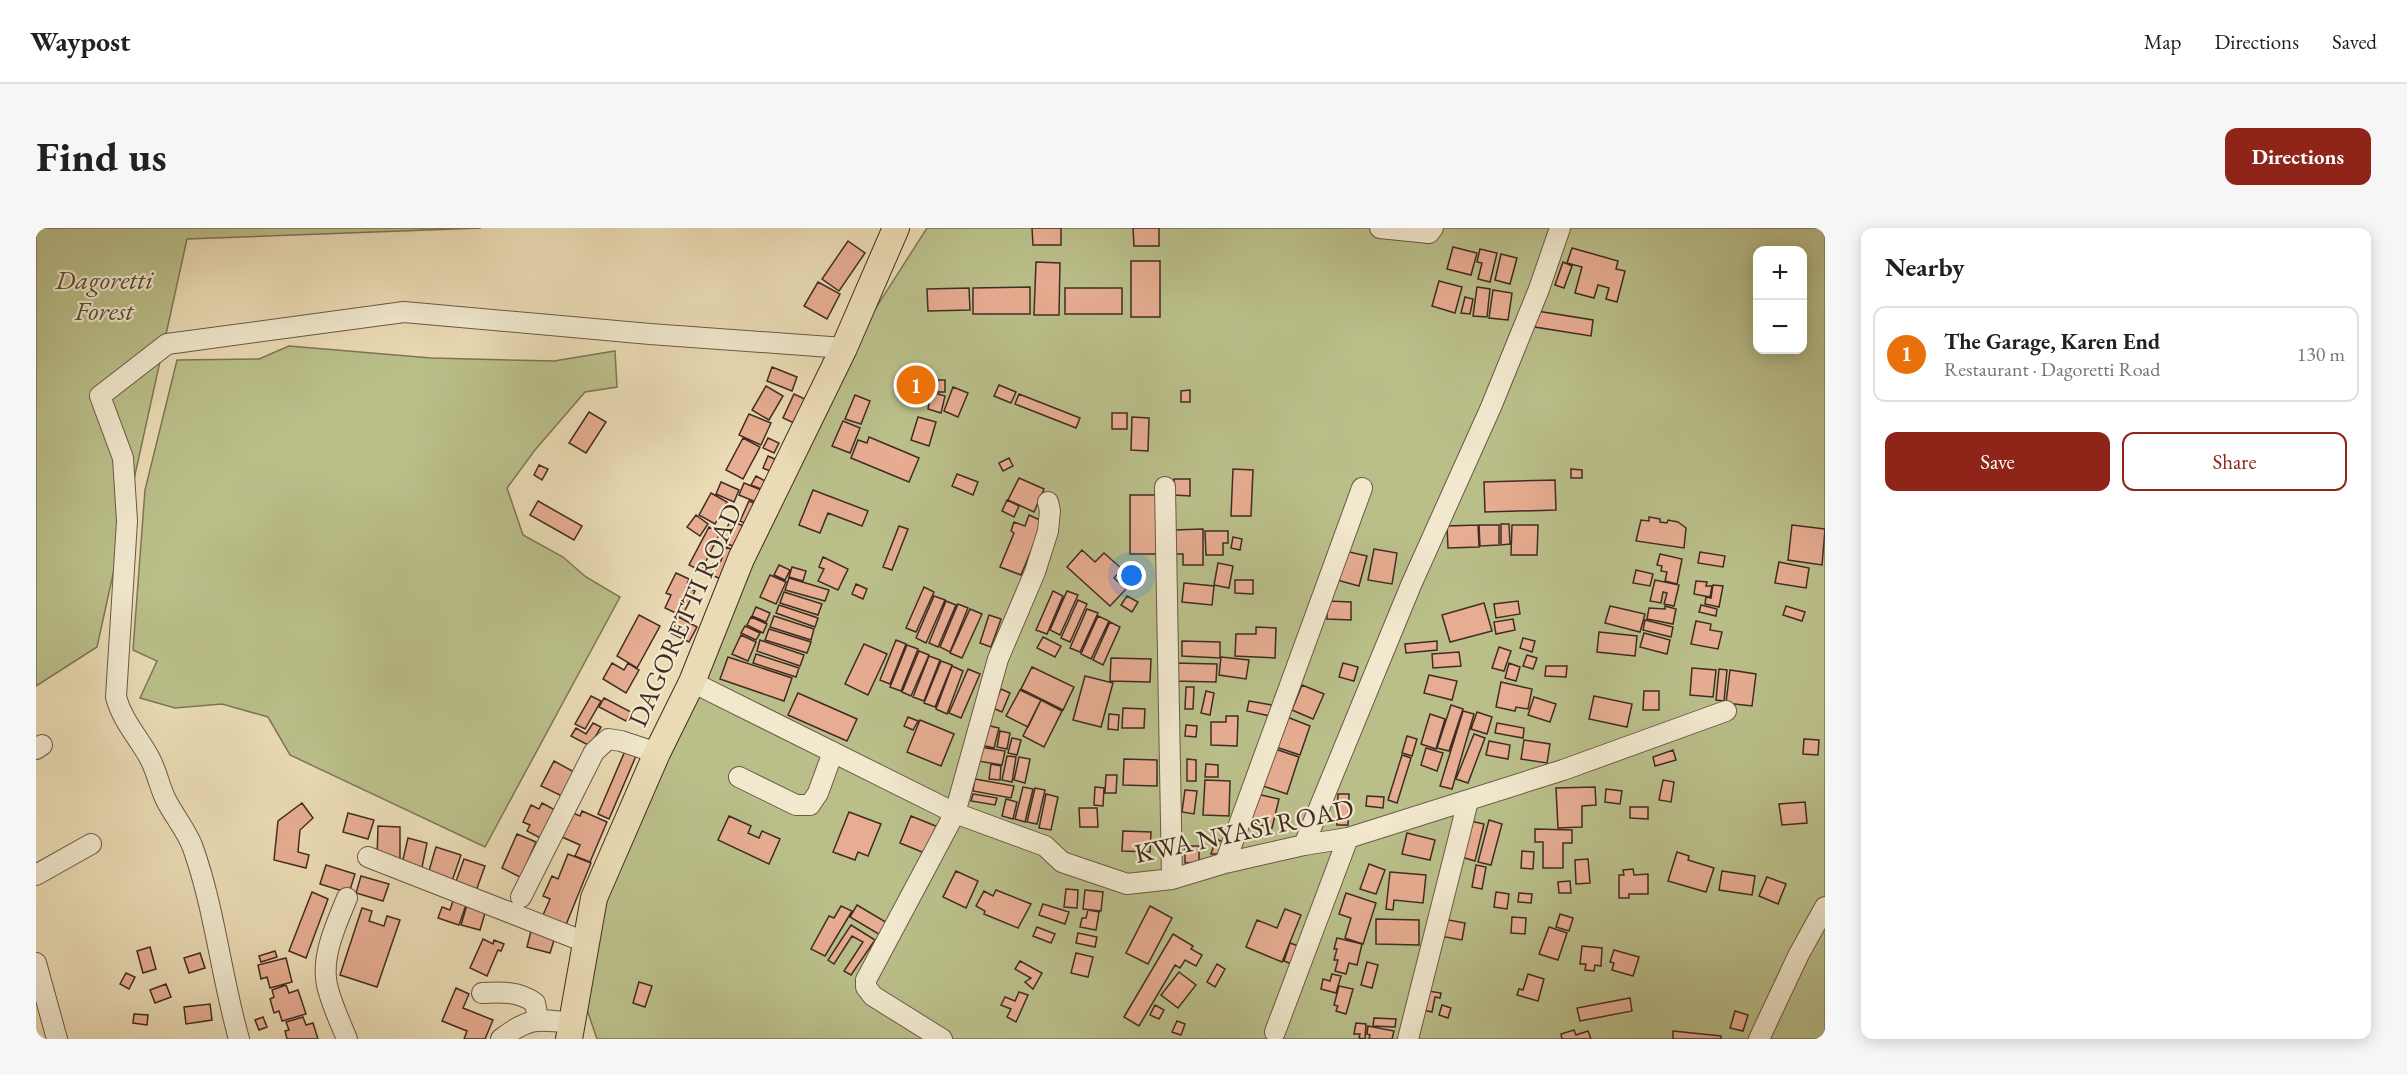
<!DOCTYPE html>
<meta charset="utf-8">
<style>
body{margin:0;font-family:"EB Garamond",serif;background:#f6f6f6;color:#202124}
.controls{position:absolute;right:18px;top:18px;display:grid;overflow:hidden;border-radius:12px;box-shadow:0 3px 15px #0003}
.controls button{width:54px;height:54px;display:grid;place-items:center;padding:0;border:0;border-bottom:2px solid #e0e0e0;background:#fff;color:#202124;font:30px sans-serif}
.you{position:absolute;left:1096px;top:348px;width:21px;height:21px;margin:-15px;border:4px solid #fff;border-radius:50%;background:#1a73e8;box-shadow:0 0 0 9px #1a73e833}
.badge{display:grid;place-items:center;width:39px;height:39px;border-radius:50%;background:#8f2418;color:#fff;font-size:20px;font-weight:700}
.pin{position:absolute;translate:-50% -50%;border:3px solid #fff;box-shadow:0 2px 6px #0006}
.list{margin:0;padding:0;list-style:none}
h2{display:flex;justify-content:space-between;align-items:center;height:78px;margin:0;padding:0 24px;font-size:26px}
h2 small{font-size:20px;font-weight:400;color:#757577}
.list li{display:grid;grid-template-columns:39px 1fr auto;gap:18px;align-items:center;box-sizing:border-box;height:96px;margin:0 12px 12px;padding:0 12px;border:2px solid #e0e0e0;border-radius:12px}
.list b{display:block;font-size:22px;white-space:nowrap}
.list p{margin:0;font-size:20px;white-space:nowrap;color:#757577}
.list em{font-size:20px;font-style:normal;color:#757577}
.actions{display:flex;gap:12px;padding:18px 24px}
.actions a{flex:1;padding:14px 0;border:2px solid #8f2418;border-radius:12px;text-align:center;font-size:21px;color:#8f2418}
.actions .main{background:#8f2418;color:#fff}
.map{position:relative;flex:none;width:1789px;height:811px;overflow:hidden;border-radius:12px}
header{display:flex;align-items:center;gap:36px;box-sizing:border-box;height:84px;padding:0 30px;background:#fff;border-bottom:2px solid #e0e0e0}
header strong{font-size:28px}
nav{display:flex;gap:33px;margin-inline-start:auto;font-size:21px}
.intro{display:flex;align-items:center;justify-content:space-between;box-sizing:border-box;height:144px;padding:0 36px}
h1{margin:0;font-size:42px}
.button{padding:15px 27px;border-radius:12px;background:#8f2418;color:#fff;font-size:21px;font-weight:700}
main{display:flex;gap:36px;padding:0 36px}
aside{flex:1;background:#fff;border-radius:12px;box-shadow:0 3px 15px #0003}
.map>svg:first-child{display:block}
.green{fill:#babf8a;stroke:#7e7656;stroke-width:1.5;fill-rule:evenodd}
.building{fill:#e7ad92;stroke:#422c22;stroke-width:1.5}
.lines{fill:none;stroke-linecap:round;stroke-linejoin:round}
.minor-casing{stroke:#6c5846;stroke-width:22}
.major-casing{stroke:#422c22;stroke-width:28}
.minor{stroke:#f1e8ce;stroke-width:20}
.major{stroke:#eadbb4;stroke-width:26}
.labels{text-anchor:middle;stroke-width:4.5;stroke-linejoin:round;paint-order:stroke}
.park-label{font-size:27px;font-style:italic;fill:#5a4937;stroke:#f1e8ce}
.street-label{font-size:27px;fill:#422c22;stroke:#f1e8ce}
</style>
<header>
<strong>Waypost</strong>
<nav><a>Map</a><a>Directions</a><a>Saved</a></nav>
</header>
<div class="intro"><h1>Find us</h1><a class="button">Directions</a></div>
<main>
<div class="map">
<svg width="1789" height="811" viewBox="0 0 1789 811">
<rect width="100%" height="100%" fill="#eadbb4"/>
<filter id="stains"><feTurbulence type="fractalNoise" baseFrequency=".00333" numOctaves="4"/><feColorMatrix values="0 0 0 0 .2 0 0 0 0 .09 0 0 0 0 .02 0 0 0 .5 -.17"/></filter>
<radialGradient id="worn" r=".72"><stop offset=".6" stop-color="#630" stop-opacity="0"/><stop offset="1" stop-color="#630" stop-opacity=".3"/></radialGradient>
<path class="green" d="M0 0H445L151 11 61 419 0 458Z
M891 0H1789V811H561L534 732 613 542 724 261ZM1722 22H1766V122H1722Z
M253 118 395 130 518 133 579 123 581 159 549 164 499 222 471 260 487 307 527 329 550 349 584 369 449 619 254 527 232 489 186 476 139 480 104 470 121 433 97 422 109 262 141 132 223 131Z"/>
<path class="building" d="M996 0H1025V17H997Z
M1097 0H1123V18H1098Z
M812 13 829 25 803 63 786 51Z
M1417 19 1441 25 1435 47 1411 41Z
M1536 20 1582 33 1580 41 1589 43 1581 74 1570 71 1573 60 1562 57 1558 70 1539 65 1546 39 1531 35Z
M1444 21 1461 25 1454 54 1442 51 1446 35 1441 34Z
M1465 26 1481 30 1474 56 1459 52Z
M1095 33H1124V89H1095Z
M1000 34 1024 35 1023 87H998Z
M1527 34 1536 38 1528 60 1519 57Z
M1403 53 1426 59 1419 85 1396 78Z
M782 54 804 66 791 91 768 78Z
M994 59V86H937V60Z
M1441 59 1454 61 1451 89 1437 88Z
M933 60 934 82 892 83 891 61Z
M1029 60H1086V86H1029Z
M1457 62 1476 65 1472 92 1453 90Z
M1429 69 1437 71 1434 86 1425 85Z
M1501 83 1557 92 1555 108 1499 99Z
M736 139 761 149 756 163 731 153Z
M900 152H909V164H899Z
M963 157 980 164 975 175 958 168Z
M730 158 747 168 733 192 716 182Z
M917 159 932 165 922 189 908 183Z
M1154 162V174H1145V163Z
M895 164 909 168 905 185 892 181Z
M758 166 769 171 758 195 747 190Z
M983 166 1044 190 1040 200 979 176Z
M819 167 834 173 825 196 809 191Z
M553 184 570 194 550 225 533 215Z
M1076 185H1091V201H1076Z
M713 186 735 195 725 217 703 207Z
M882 189 900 194 893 218 875 212Z
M1096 189 1113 190 1112 223 1095 222Z
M807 193 824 200 814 225 796 218Z
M833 209 883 230 873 254 815 230 822 212 831 215Z
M707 210 724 219 707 251 690 242Z
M732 210 743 215 738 225 727 220Z
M732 228 741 232 736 244 727 240Z
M973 230 977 238 967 243 963 235Z
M503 237 512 241 506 252 498 247Z
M1197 241 1217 242 1215 288H1195Z
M1535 241 1546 242V250H1535Z
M921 246 942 254 937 267 916 258Z
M720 248 729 253 725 261 715 257Z
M983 250 1008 261 998 284 972 272Z
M1138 251H1154V268L1138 267Z
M1519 252 1520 282 1449 284 1448 254Z
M685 254 703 262 698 274 680 266Z
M708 255 730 264 725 276 703 267Z
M777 262 832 283 826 298 792 285 784 305 763 297Z
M675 265 691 274 679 296 663 287Z
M1094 267H1123V326H1094Z
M971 272 983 278 978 289 966 283Z
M502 273 546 298 538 312 494 287Z
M713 273 720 276 711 296 704 293Z
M660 287 672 296 664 308 651 299Z
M993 287 1006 293 1002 303 1006 305 999 313 985 347 964 339 978 305 975 303 978 294 989 298Z
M1613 289 1624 291V294L1631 295 1632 292 1642 294 1650 300 1648 320 1600 313 1605 292 1613 293Z
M694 293 708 298 700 319 685 314Z
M1465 296H1473L1474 316 1465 317Z
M1442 297 1443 319 1412 320 1411 298Z
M1443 297H1463V317L1444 318Z
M1476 297H1502L1501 327H1475Z
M1756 297 1789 301 1786 337 1752 332Z
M863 298 872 301 856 342 847 339Z
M673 299 684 305 665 343 653 337Z
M1167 301V337H1147V326H1138L1137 302Z
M1169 303H1192V315H1187V327H1170Z
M1197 309 1206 311 1204 322 1195 320Z
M690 319 702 324 690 353 673 346 677 336 683 338Z
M1338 321 1361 325 1356 356 1332 352Z
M1046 322 1059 334 1068 325 1086 341 1078 350 1090 361 1074 378 1031 339Z
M1309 323 1331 328 1323 358 1301 352Z
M1664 324 1689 328 1687 339 1662 335Z
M1624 326 1646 331 1641 356 1629 353 1631 344 1625 343 1626 338 1621 337Z
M787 329 812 341 802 362 782 353 788 341 783 339Z
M1743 334 1773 340 1770 360 1739 355Z
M1182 335 1197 338 1193 360 1178 357Z
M743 337 754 342 749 352 738 347Z
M756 339 770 343 767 353 753 349Z
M1600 342 1617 346 1614 358 1597 355Z
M640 345 653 351 650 359 659 363 646 388 629 380 635 367 630 365Z
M734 347 750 354 740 376 724 369Z
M753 350 793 362 789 373 749 362Z
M1199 352H1217V366L1199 365Z
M1619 352 1643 357 1638 378 1628 376 1631 365 1627 364 1625 375 1614 373Z
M1660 353 1671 354 1670 358H1676L1674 369 1658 366Z
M1148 355 1178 358 1176 377 1146 374Z
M820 356 831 361 827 371 816 366Z
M1677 357 1687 358 1683 379 1669 376 1670 369 1675 370Z
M888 359 898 364 880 404 870 400Z
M1017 363 1027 368 1011 406 1000 402Z
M1031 363 1042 367 1024 407 1014 402Z
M748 364 786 376 782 387 744 375Z
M898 368 909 372 890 415 880 410Z
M1091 368 1102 374 1096 384 1085 377Z
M1042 372 1051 376 1034 414 1025 410Z
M910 373 920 377 902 419 893 415Z
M1291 373 1315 374V392L1291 391Z
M1482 373 1484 386 1460 390 1458 376Z
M1448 375 1456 403 1414 414 1406 387Z
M922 376 932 380 914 424 904 419Z
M743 377 782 390 779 399 740 385Z
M1665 377 1681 381 1680 388 1663 384Z
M1574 378 1609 386 1604 404 1569 395Z
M1629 378 1640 381 1637 396 1611 391 1613 380 1629 381Z
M1750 378 1769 384 1766 393 1747 387Z
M720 379 734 385 730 394 716 388Z
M934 381 946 386 926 430 914 425Z
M1051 381 1062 385 1044 424 1034 420Z
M603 387 624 398 601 440 581 428Z
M953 387 965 391 955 419 944 415Z
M738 388 778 401 775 412 734 399Z
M1062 388 1073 393 1055 431 1045 426Z
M643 389 661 399 653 414 635 405Z
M715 389 731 396 727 405 711 397Z
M1477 391 1479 402 1460 406 1458 394Z
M1609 392 1637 399 1635 409 1607 402Z
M1660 393 1675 396 1674 402 1686 404 1682 421 1655 416Z
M1074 394 1084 399 1067 437 1057 432Z
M709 398 724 405 720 412 705 405Z
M1220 399 1240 400 1239 430 1199 428 1200 406H1220Z
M733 401 775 414 771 425 729 412Z
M1563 404 1601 408 1599 428 1561 424Z
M1608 405 1634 412 1631 426 1604 419Z
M705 407 720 414 712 433 696 426Z
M1007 409 1025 418 1019 429 1001 420Z
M1487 410 1499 413 1496 424 1484 420Z
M724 412 768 427 764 438 721 423Z
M860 412 870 416 854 456 844 452Z
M1146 413 1184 414V430L1146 428Z
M1401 413V422L1370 425 1369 416Z
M828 416 851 426 832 467 809 456Z
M871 417 882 421 865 463 854 459Z
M1463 419 1475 423 1468 443 1456 440Z
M883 423 893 427 875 468 866 464Z
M1423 424 1425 438 1397 440 1396 426Z
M720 426 763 440 760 449 717 435Z
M1491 427 1501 430 1497 441 1487 438Z
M893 428 904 432 888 473 877 469Z
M692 429 756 450 748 473 684 451Z
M1185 429 1213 432 1210 451 1183 447Z
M1075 430 1115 431 1114 454 1074 453Z
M905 433 916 437 899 479 888 475Z
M576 435 588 442 592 435 603 442 590 465 567 451Z
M1138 435 1181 436 1180 454 1138 453Z
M1307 435 1322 439 1318 453 1303 449Z
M1473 435 1484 439 1480 453 1469 450Z
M916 438 927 443 911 486 900 481Z
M1510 438H1531L1530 449 1509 448Z
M996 439 1038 459 1027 482 985 461Z
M1656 440 1680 442 1677 469 1654 467Z
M932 441 944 446 925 490 913 485Z
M1683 441 1691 442 1688 473 1680 472Z
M1694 442 1720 446 1716 478 1690 475Z
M1393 447 1421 453 1416 472 1388 465Z
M1049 448 1077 455 1065 499 1037 492Z
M1465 454 1496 461 1492 481 1480 479 1479 483 1460 479Z
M1266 457 1288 466 1277 491 1256 482Z
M1150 459H1158L1157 481H1149Z
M965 461 974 465 966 484 957 480Z
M984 462 1005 472 992 499 970 488Z
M1170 463 1178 465 1174 487 1165 485Z
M1608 463H1623V482H1607Z
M762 465 821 491 811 513 752 487Z
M555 468 565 473 549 501 539 496Z
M1558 468 1596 476 1591 499 1553 491Z
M1498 469 1520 476 1514 494 1492 487Z
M568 470 595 484 590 493 563 479Z
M1005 472 1026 483 1008 519 987 508Z
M1213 473 1236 477 1234 488 1211 483Z
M1415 477 1427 481 1413 523 1401 520Z
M1087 480 1109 481 1108 500H1086Z
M1427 483 1438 486 1416 561 1404 558Z
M1441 484 1456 489 1451 506 1435 501Z
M1073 486 1083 487 1082 502 1072 501Z
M1394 486 1409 491 1400 521 1385 516Z
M1190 488H1202L1201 518 1175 517V494H1190Z
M872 489 882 493 877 502 868 498Z
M1251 489 1274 498 1264 527 1240 519Z
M884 492 918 506 905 538 871 524Z
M557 495 565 499 554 518 535 508 540 500 550 506Z
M1461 495 1488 500 1487 510 1459 505Z
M950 497 963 500 958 520 945 517Z
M1150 497 1161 498 1160 509 1149 508Z
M964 503 974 505 971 521 961 519Z
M1438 506 1449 510 1432 555 1420 551Z
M1371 508 1381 511 1376 528 1366 525Z
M976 510 985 512 981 527 972 525Z
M1768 511 1783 512 1782 527 1767 526Z
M1488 512 1514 516 1511 535 1485 531Z
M1453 513 1474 517 1472 531 1450 527Z
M944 519 969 523 966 537 942 533Z
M1390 520 1407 525 1401 543 1385 537Z
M1239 521 1263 529 1251 566 1227 558Z
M1637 522 1640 532 1619 538 1617 529Z
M589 523 600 528 573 591 562 586Z
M1366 527 1375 530 1361 575 1352 572Z
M971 528 980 529 976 554 966 552Z
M983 529 994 531 989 555 978 552Z
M1088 531 1121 532V558L1087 557Z
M1151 531 1160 532V553H1151Z
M518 533 540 545 528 569 505 558Z
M955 536 965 538 964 552 953 551Z
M1170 536 1182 537V549H1169Z
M1070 547H1081L1080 565H1069Z
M939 551 978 558 975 570 937 563Z
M1169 552 1194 553 1193 588 1167 587Z
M1627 552 1638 554 1635 574 1623 572Z
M987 559 997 561 989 594 979 591Z
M1059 559 1068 560 1067 578 1058 577Z
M1559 559 1560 577 1546 578V599L1522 600 1520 560Z
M999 560 1009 562 1001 596 991 594Z
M1570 561 1586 563 1584 576 1569 574Z
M1149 562 1161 563 1158 586 1146 584Z
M937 566 961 570 959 577 935 573Z
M1010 566 1022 569 1015 602 1003 600Z
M1221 566 1243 571 1236 600 1214 594Z
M1302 566H1313L1312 597H1301Z
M1331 568 1348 569 1347 580 1330 578Z
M970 571 981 574 977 591 966 588Z
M1769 574 1771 595 1746 597 1743 576Z
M266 575 277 590 264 602 262 624 273 627 270 640 238 632 242 593Z
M506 575 521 583 506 611 491 603 494 597 487 594 495 577 503 581Z
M1594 579H1612V591L1594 590Z
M1043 580H1061L1062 599H1044Z
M546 583 571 594 554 634 539 628 544 617 526 609 537 585 544 588Z
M813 584 845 596 832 628 822 624 819 632 797 624Z
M312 585 338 592 332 611 307 604Z
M693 588 715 598 712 605 723 610 726 603 744 611 733 636 682 612Z
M875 588 902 599 891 626 864 615Z
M1430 592 1448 596 1439 633 1422 628Z
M1453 592 1466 596 1455 637 1442 634Z
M342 598 364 599V632L341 631Z
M1499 601 1536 602V615H1527V640H1507V614H1499Z
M1087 603 1115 604 1114 624 1086 623Z
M1371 605 1399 612 1394 632 1366 626Z
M481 606 500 614 491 635 495 637 490 648 486 646 484 649 466 640Z
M372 610 391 615 385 644 365 640Z
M1180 611 1187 614 1182 626H1175Z
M1149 618H1163V634L1149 635Z
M400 619 425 627 416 653 392 646Z
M1486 623 1498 624 1497 641 1485 640Z
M1641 624 1653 628 1652 632 1678 640 1670 664 1632 653Z
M532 626 555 635 527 704 504 694 514 671 507 668 516 648 522 651Z
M428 631 449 638 440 663 419 656Z
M1552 631 1554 655 1540 656 1539 632Z
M1333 636 1349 642 1340 666 1324 661Z
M290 637 319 646 313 665 284 656Z
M1440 637 1450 639 1446 661 1436 659Z
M1597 641 1598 647 1612 646V666H1593V670H1583V647H1588L1587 642Z
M920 643 942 653 930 680 907 669Z
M1686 643 1719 648 1716 667 1683 662Z
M1354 644 1390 647 1387 675 1358 672 1357 682 1350 681Z
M325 648 353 656 347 673 320 665Z
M1731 649 1750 656 1742 676 1723 668Z
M1534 653 1535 665H1523L1522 654Z
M1030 661 1042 662 1041 680 1028 679Z
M960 662 995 676 982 700 948 686 949 683 940 678 948 663 957 668Z
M1049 662 1067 664 1065 683 1047 681Z
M276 664 292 671 270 730 253 723Z
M1460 664 1473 666 1471 681 1458 679Z
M1310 665 1340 675 1327 716 1309 710 1315 690 1303 686Z
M1483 665 1496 666 1495 675 1482 674Z
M417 673 430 677 423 697 402 690 406 679 414 682Z
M1007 676 1033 684 1029 696 1003 687Z
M431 677 450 682 444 702 425 697Z
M821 677 853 696 846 708 814 689Z
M805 678 816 683 789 728 775 721 793 688 798 690Z
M1114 678 1136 690 1112 736 1090 725Z
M326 680 336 683 333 693 348 698 351 688 364 692 341 759 304 747Z
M1249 681 1265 687 1246 734 1210 719 1221 692 1241 700Z
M1052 682 1063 684 1060 702 1044 699 1046 690H1050Z
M1524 686 1537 690 1533 703 1520 699Z
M1476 689 1490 690 1489 706 1475 705Z
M1340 691 1383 692V717L1340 716Z
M1407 691 1429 695 1426 712 1404 708Z
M815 697 839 712 815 747 808 743 827 714 816 708 798 736 792 732Z
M1001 699 1019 706 1015 715 997 708Z
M1513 699 1531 705 1522 732 1503 726Z
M495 703 519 709 514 725 491 719Z
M1042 705 1061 709 1059 719 1040 715Z
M1137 706 1157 718 1155 721 1166 727 1160 738 1149 732 1144 740 1139 737 1103 798 1088 789Z
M1301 710 1326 716 1321 737 1313 735 1310 746 1299 743 1302 732H1298L1301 721H1298Z
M447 711 457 716 458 712 468 716 465 723 462 722 451 748 434 740Z
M1254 715 1268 720 1261 738 1248 733Z
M1546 718 1566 720 1565 738 1559 737 1558 743 1549 742 1550 736H1544Z
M114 719 120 741 107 745 101 723Z
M1578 722 1603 729 1597 748 1576 742 1578 735 1574 734Z
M239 723 241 729 225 734 223 728Z
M164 725 169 740 153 745 148 730Z
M1040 725 1057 729 1052 749 1035 745Z
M250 730 256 754 234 760 231 749 225 751 222 737Z
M984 733 1006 745 997 761 989 754 995 750 979 741Z
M1331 734 1342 737 1336 760 1325 757Z
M1181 736 1189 741 1179 759 1171 754Z
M1143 744 1160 757 1142 780 1125 767Z
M90 745 99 749 93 761 84 756Z
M1296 746 1305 748 1300 765 1285 761 1287 751 1294 753Z
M1492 746 1508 751 1502 773 1481 767 1483 761 1487 762Z
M603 754 616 758 609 779 597 775Z
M130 756 135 769 119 775 114 762Z
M250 757 253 765 262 762 270 786 246 793 243 783 238 785 234 771 238 769 236 762Z
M1303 758 1317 761 1310 786 1300 783 1302 778 1298 777Z
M420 760 433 766 427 780 457 792 449 811H428L431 803 406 793Z
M1386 762 1405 765 1404 770 1399 769 1396 784 1383 781Z
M983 764 992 767 980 794 971 789 975 781 965 777 969 769 979 773Z
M1594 770 1596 783 1544 793 1541 780Z
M174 776 176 792 150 796 148 779Z
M1119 777 1128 782 1123 791 1114 787Z
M1406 777 1415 780 1412 790 1403 787Z
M1699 783 1712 787 1707 803 1694 800Z
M98 786 112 787 111 797 97 795Z
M227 789 231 799 223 802 219 792Z
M267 789 270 797 277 795 282 811H251L249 803 253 802 250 794Z
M1338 790 1360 791 1359 799 1337 798Z
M1141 793 1149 796 1145 807 1136 804Z
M1320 795 1330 796 1329 811 1323 810 1324 806H1318Z
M1332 798 1358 803 1356 811H1333L1334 807 1331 806Z
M1538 802 1540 807 1552 803 1555 811H1526L1525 806Z
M1637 803 1685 808V811H1637Z"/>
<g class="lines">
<g class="minor-casing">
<path id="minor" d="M1344 0 1393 5 1397 0
M1129 259 1136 651
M656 454 919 585 1009 618 1026 634 1091 656 1136 651 1189 635 1268 617 1312 610 1527 542 1690 483
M0 521 6 517
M703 549 760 577H774L782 565 797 524
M1268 617 1375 357 1455 179 1503 61 1524 0
M332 629 549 714
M1189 635 1326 260
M0 647 55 616
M485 669 558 524 572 511 585 513 621 525
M311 670C300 697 285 728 291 757 295 775 304 794 311 811
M0 735 21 811
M446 765C465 764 483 763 499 775L502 791
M1239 804 1312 610
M203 811C185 748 179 682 157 620 151 603 138 588 130 572 123 558 121 543 113 529 102 509 86 492 80 469L91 293 87 230 64 168 131 116 368 84 614 106 808 120
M465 811C493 789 502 791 536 795
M906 811 837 768 830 759V752L919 585 962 431 999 344 1012 303 1014 283 1012 274
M1372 811 1432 573
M1723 811 1763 726 1789 679"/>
</g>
<g class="major-casing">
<path id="major" d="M533 811 558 670 621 525 656 454 705 331 808 120 860 0"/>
</g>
<use href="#minor" class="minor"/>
<use href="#major" class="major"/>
</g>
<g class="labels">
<g class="park-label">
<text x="68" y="61">Dagoretti<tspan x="68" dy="31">Forest</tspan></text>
</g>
<g class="street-label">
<text transform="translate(649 387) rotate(-66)" y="9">DAGORETTI ROAD</text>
<text transform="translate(1208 603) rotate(-12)" y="9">KWA NYASI ROAD</text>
</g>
</g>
<rect width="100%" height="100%" filter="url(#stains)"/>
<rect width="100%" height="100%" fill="url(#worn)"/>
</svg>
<div class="controls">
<button>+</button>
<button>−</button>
</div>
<div class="you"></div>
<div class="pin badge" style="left:880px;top:157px;background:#e8710a">1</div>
</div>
<aside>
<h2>Nearby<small></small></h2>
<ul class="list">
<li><span class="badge" style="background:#e8710a">1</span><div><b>The Garage, Karen End</b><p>Restaurant · Dagoretti Road</p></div><em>130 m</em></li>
</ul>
<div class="actions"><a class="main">Save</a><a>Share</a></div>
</aside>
</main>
